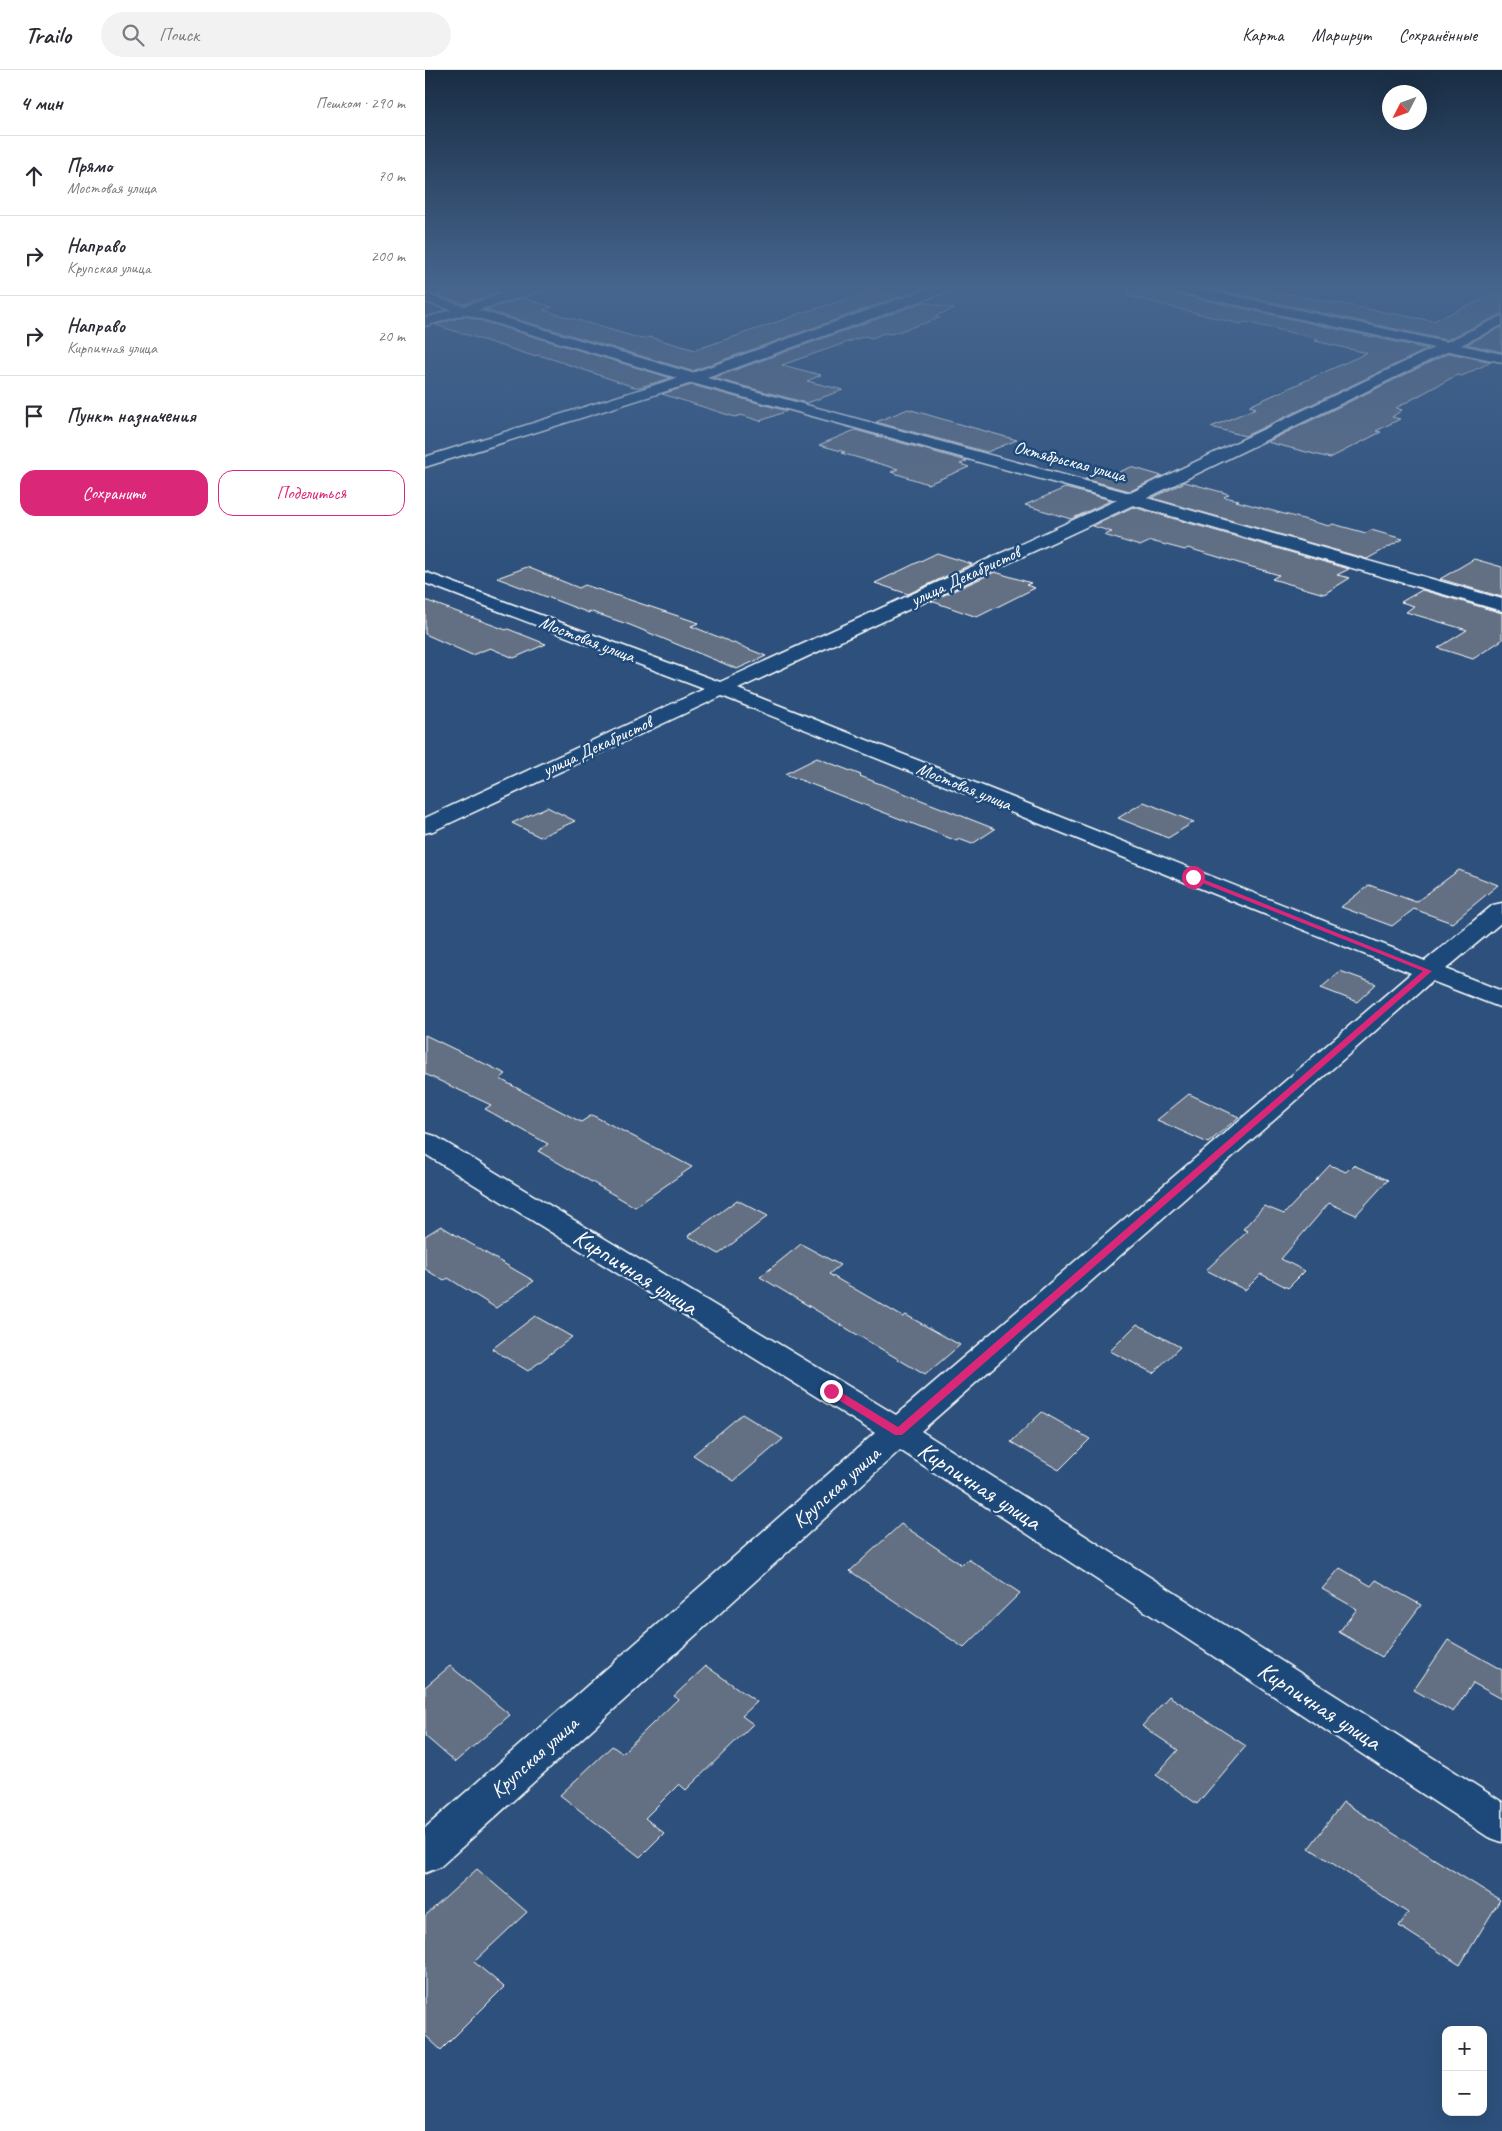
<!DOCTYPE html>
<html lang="ru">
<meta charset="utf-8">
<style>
body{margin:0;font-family:Caveat,sans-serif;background:#f2f2f3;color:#2b2b33}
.controls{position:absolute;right:15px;bottom:15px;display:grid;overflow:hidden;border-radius:10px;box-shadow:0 5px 20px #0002}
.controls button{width:45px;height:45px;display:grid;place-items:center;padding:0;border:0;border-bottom:1px solid #e1e1e2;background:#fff;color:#2b2b33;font:25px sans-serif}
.compass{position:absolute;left:957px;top:15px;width:45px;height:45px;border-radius:50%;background:#fff;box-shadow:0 5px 20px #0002;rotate:228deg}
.stop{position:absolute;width:15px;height:15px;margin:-11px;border:4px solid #db2777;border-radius:50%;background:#fff}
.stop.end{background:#db2777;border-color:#fff;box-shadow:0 1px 5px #0008}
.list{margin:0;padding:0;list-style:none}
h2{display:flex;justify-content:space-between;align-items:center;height:65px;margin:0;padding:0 20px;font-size:21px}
h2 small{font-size:16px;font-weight:400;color:#7c7c81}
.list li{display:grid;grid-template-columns:32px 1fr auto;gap:15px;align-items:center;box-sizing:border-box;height:80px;padding:0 20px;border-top:1px solid #e1e1e2}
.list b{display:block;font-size:19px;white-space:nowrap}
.list p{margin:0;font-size:16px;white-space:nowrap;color:#7c7c81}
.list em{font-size:16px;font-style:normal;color:#7c7c81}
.actions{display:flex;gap:10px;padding:15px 20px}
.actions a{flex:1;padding:11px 0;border:1px solid #db2777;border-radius:15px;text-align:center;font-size:18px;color:#db2777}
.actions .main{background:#db2777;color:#fff}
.icon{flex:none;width:28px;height:28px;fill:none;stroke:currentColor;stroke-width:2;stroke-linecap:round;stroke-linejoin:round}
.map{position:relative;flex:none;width:1077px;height:2061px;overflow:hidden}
header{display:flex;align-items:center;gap:30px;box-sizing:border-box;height:70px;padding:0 25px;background:#fff;border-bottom:1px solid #e1e1e2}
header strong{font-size:24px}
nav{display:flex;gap:28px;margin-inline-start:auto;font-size:18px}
.search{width:350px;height:45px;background:#f2f2f3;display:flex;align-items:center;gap:12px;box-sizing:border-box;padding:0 18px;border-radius:28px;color:#7c7c81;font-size:19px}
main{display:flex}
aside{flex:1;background:#fff}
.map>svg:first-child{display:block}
.building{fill:#646f83;stroke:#fff}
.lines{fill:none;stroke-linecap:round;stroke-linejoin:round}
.minor-casing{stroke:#fff;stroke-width:3}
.minor{fill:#1f4a7a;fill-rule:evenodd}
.route{fill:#db2777}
.labels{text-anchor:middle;stroke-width:5;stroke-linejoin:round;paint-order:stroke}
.far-street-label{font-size:18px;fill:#fff;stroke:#1f4a7a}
.street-label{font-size:21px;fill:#fff;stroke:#1f4a7a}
.near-street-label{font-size:25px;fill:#fff;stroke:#1f4a7a}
</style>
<header>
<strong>Trailo</strong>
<div class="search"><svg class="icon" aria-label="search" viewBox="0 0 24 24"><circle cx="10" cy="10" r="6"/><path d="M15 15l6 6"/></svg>Поиск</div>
<nav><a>Карта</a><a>Маршрут</a><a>Сохранённые</a></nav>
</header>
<main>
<aside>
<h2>4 мин<small>Пешком · 290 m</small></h2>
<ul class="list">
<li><svg class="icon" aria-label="ahead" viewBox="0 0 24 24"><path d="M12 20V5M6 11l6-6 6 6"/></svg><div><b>Прямо</b><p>Мостовая улица</p></div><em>70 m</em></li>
<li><svg class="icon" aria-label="right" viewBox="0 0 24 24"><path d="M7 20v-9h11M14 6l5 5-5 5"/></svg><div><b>Направо</b><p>Крупская улица</p></div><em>200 m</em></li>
<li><svg class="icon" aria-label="right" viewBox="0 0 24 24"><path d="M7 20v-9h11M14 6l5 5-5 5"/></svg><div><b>Направо</b><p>Кирпичная улица</p></div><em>20 m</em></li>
<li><svg class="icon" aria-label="arrive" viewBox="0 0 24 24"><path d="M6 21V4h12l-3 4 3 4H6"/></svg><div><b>Пункт назначения</b></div></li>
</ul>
<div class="actions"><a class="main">Сохранить</a><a>Поделиться</a></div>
</aside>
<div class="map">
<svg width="1077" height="2061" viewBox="0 0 1077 2061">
<rect width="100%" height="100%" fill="#2d517c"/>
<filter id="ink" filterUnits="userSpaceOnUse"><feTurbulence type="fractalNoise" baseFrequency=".02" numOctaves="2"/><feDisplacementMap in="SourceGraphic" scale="10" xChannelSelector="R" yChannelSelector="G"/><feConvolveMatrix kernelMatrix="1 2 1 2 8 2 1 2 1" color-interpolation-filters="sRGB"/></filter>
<g filter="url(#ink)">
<path class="building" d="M45 216H56L76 222 39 234 10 225Z
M704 216H735L743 222 1003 279 820 366 786 357 831 338 824 336 942 283 890 271 894 269 820 252 815 254 703 226Z
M774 216 816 218 820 216 1008 251 1077 221V244L1021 270Z
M452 220 477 226 267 301 60 240 98 228 128 237 118 240 217 269 225 267 270 280 372 245H370Z
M499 232 529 239 510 246 515 248 466 264 459 263 447 268 440 266 357 295 396 305 382 311 418 320 382 333 288 308Z
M40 246 246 308 215 317H209L127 289 113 285 108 286 11 255Z
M1077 257V282L1042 274Z
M1024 283 1066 292 1037 306 1032 305 971 338 977 340 967 347 975 349 951 361 956 362 905 388 842 372Z
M267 315 362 341 335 351 316 345 310 347 237 324Z
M483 339 531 353 592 370 562 382 451 352Z
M430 360 542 391 535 394 544 397 503 414 466 402 473 399 416 383 420 382 394 375Z
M706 397 737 406 705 421 660 409 673 403 684 406Z
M760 412 804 424 799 427 814 430 811 431 904 456 908 454 941 463 946 460 978 469 942 489 727 428Z
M640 418 687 430 646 449 600 435Z
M708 437 924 499 912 505 925 508 899 524 847 509 854 505 763 478 760 480 726 471 715 476 679 465 687 462 668 456Z
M512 483 547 494 483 524 450 513Z
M1049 489 1077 497V527L1015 509Z
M102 497 154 518 160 515 274 553 266 556 341 586 312 599 205 555 164 541V543L72 508Z
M570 502 606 513 601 515 610 518 552 547 506 531Z
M997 520 1077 543V570L1048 589 1013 578 1042 560 981 542 989 536 976 532Z
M0 530 81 560 83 559 121 574 89 588 65 578 47 585 0 564Z
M392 688 436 705 435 706 570 759 547 774 534 769 532 771 360 704Z
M719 732 769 752 743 768 693 748Z
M122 737 150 751 115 767 87 753Z
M1034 800 1073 815 1027 853 989 839 967 856 916 837 944 815 991 832Z
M915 901 951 914 932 932 896 918Z
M0 965 81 1004 75 1009 156 1052 167 1045 267 1097 210 1137 113 1081 123 1074 60 1039 66 1035 0 1004Z
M764 1024 814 1047 783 1073 732 1050Z
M905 1095 921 1102 928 1095 963 1110 931 1145 904 1133 856 1189 880 1201 863 1218 836 1204 820 1220 781 1200 823 1161 818 1159 839 1136 859 1144Z
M312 1130 343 1146 294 1184 263 1166Z
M16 1156 71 1189 109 1211 71 1238 23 1208 19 1211 0 1199V1166Z
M376 1174 415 1195 404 1204 478 1247 481 1245 535 1275 500 1305 335 1207Z
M110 1246 147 1267 103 1301 67 1279Z
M712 1254 755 1277 728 1303 685 1281Z
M617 1342 665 1369 634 1400 586 1372Z
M317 1344 358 1369 309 1411 268 1385Z
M476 1454 537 1495 543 1489 595 1523 539 1578 425 1501Z
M915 1498 946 1516 951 1510 996 1535 957 1587 914 1562 932 1539 897 1519Z
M1023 1570 1077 1600V1629L1048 1613 1028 1642 989 1620Z
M25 1596 85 1645 30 1692 0 1666V1617Z
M281 1596 332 1632 317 1646 328 1654 261 1720 254 1714 220 1748 239 1763 215 1787 135 1725 187 1676 197 1683 253 1629 249 1626Z
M744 1626 821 1676 772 1734 731 1705 753 1680 717 1656Z
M918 1732 1075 1830 1035 1895 974 1856 983 1843 884 1778Z
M52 1799 102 1842 49 1892 79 1917 16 1980 0 1965V1846Z"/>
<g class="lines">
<g class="minor-casing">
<path id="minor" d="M102 216H123L122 219 53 240 267 303 511 216H530L529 219 282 308 705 423 1009 278 743 220 737 216H763L1021 272 1077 246V255L1036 275 1077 284V292L1024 281 722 428 1077 529V541L708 435 313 619 1000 891 1068 835 1077 833V852L1021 899 1077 921V938L1007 911 496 1361 1077 1732V1772L1063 1767 475 1380 15 1797 0 1803V1758L450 1363 0 1084V1063L10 1066 471 1345 986 903 297 626 8 761 0 763V748L279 619 0 513V502L295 612 692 430 267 313 0 397V387L252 308 40 244 0 256V248L26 240 0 232V224L39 236Z"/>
</g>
<use href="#minor" class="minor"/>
</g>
</g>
<linearGradient id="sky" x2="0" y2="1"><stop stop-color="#192d44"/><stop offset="0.43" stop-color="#46658e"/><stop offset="1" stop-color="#46658e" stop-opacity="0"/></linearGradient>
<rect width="1077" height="505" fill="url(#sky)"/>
<path class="route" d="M765 806H770L1007 901 477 1365H470L402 1323V1318H409L473 1357 998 901 765 808Z"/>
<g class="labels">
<g class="far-street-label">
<text transform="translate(645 391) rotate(15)" y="6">Октябрьская улица</text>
<text transform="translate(540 506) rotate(-25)" y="6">улица Декабристов</text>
<text transform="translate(162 569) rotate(21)" y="6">Мостовая улица</text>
<text transform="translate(172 676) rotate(-25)" y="6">улица Декабристов</text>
<text transform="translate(539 716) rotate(22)" y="6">Мостовая улица</text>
</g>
<g class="street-label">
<text transform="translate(411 1417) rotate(-42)" y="7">Крупская улица</text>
<text transform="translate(109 1687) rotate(-42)" y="7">Крупская улица</text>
</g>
<g class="near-street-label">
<text transform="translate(211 1201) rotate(32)" y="9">Кирпичная улица</text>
<text transform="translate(555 1415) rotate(33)" y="9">Кирпичная улица</text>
<text transform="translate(895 1635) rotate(33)" y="9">Кирпичная улица</text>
</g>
</g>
</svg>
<div class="controls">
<button>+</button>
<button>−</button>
</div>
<svg class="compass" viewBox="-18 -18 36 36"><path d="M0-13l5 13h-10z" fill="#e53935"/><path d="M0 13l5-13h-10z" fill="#7c7c81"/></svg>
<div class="stop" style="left:768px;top:807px"></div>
<div class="stop end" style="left:406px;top:1321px"></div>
</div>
</main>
